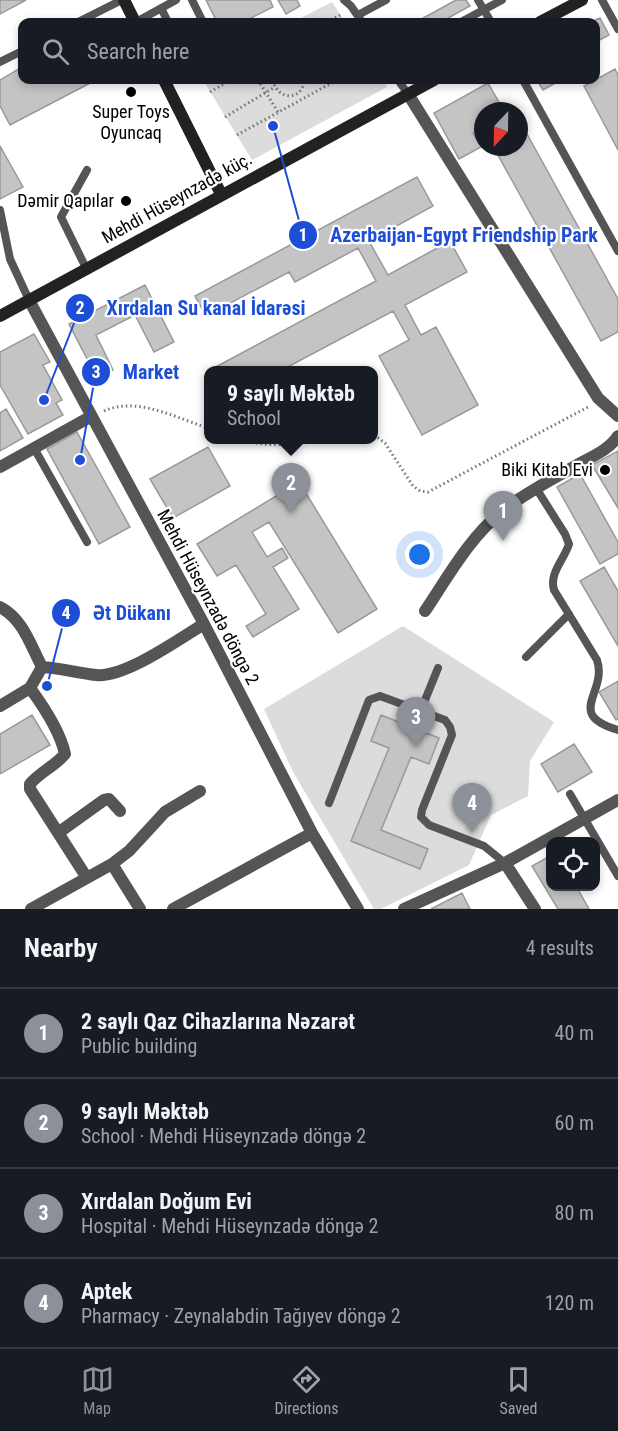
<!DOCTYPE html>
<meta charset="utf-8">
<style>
body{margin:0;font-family:"Roboto Condensed",sans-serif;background:#20242c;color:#f1f3f6}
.controls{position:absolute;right:18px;bottom:18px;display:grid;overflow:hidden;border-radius:12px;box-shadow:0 3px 9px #0003}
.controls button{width:54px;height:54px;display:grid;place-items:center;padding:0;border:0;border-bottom:2px solid #363941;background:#171b24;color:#f1f3f6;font:30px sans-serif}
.compass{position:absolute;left:474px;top:102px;width:54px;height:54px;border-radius:50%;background:#171b24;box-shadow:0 3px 9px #0003;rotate:202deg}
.you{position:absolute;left:420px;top:555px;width:21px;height:21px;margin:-15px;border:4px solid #fff;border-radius:50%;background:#1a73e8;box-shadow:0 0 0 9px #1a73e833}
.badge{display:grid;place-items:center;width:39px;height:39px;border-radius:50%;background:#8c9099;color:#fff;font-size:20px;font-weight:700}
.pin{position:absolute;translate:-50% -50px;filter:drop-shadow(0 2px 3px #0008)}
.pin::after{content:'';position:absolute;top:32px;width:21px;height:18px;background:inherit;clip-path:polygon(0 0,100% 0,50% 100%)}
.popup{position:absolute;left:204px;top:366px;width:174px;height:78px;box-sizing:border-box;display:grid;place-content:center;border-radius:12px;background:#171b24;filter:drop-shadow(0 2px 4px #0005);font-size:20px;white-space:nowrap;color:#9ea1a6}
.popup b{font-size:22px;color:#f1f3f6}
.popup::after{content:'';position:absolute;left:50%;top:100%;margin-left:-12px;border:12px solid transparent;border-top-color:#171b24}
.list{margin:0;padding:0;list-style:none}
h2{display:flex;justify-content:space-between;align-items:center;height:78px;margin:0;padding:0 24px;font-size:26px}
h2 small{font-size:20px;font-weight:400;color:#9ea1a6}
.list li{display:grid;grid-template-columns:39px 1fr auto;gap:18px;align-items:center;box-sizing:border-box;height:90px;padding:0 24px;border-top:2px solid #363941}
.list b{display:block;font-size:22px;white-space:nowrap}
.list p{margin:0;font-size:20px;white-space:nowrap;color:#9ea1a6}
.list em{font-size:20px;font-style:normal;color:#9ea1a6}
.icon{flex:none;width:33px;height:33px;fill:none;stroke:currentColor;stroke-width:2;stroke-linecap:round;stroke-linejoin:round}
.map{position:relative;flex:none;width:618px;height:909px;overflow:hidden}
.search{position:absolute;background:#171b24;box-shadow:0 3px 9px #0003;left:18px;right:18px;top:18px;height:66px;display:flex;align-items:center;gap:15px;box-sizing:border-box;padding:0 21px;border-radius:12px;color:#9ea1a6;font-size:22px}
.sheet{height:438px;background:#171b24}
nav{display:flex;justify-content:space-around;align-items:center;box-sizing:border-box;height:84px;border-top:2px solid #363941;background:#171b24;font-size:16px;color:#9ea1a6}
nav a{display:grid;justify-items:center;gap:3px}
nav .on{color:#8c9099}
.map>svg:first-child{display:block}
.green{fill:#dcdcdc}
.building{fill:#c4c4c4;stroke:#999;stroke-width:1.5}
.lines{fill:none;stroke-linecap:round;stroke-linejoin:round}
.path{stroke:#777;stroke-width:3;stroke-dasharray:1.5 3;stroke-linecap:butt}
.lane{stroke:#555;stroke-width:8}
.street{stroke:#555;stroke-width:12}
.secondary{stroke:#222;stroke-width:12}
.poi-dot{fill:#000;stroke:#fff;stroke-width:2}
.labels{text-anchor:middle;stroke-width:4.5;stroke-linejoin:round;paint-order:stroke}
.poi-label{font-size:18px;fill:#000;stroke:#fff;text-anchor:end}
.street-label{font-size:18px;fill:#000;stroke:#fff}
.leader{fill:none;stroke:#1d4ed8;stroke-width:2}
.callout-dot{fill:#1d4ed8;stroke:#fff;stroke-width:2}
.mark-label{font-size:18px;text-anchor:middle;font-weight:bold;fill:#fff}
.callout-label{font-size:20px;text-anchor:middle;font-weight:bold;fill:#1d4ed8;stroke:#fff;stroke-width:4.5;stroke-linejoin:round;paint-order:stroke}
</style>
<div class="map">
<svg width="618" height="909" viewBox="0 0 618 909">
<rect width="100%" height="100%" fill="#fff"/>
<path class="green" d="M332 2 345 22H293Z
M203 80H383L387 87 252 160Z
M403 626 554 722 530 761 528 796 491 815 469 865 381 909H374L293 772 264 709Z"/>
<path class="building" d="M0 0H26L0 14Z
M206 0H270L273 7 243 22H217Z
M278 0H297L300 6 286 14Z
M456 0H466L470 6 441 22H416Z
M600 18 609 35 596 42V22H591Z
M22 67V80H96L10 125 0 106V80Z
M615 69 618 75V150L584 86Z
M537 80H561L543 90Z
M488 83 504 111H483V127L473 133 481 147 459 159 434 113Z
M521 123 618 299V332L601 341 494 148 519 147V124Z
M0 146 23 187 0 199Z
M417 177 433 206 369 241 388 275 450 241 467 272 405 305 421 335 436 327 478 405 422 435 379 356 409 340 393 311 282 370H210L376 281 358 248 295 282 289 272 206 316 195 296Z
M145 285 174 342 154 352 135 315 96 335 113 370 97 378 69 324Z
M34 334 50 362 43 365 62 400 56 403 63 415 28 434 0 385V352Z
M6 409 23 438 0 451V413Z
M77 432 130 527 99 544 47 449Z
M208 447 230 486 173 518 150 479Z
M618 451V508L592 465Z
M580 474 618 542V554L600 564 557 487Z
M299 482 377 609 338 633 269 522 252 532 267 557 282 548 288 558 273 567 299 609 253 637 246 626 266 614 236 565 217 576 197 544Z
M604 567 618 591V646L580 581Z
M618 681V719L616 720 599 692Z
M32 715 50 745 0 774V734Z
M381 715 439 738 429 764 411 757 381 830 428 849 420 869 351 841 389 748 371 741Z
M574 744 592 772 558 792 541 764Z
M550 856V886H576L589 909H558L532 866Z
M462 893 470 909H431Z"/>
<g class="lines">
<path class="path" d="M327 22 340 15
M258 80 278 112
M273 80C277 101 303 101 304 80
M210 92 231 80
M225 117 275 87
M237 135 337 80
M104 411C137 396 176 418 208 428
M374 435 385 443 413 486 420 491 428 492 588 407
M243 440C270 448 293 444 320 440"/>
<path class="lane" d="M192 0 203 22
M344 0 351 6 362 22
M478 0 491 22
M602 0 618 29
M161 8 168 22
M358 15 386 0
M78 22 122 0
M136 22 176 0
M461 22 502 0
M0 62 22 51
M398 80 408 94
M523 80 618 251
M0 210 10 259 29 300
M86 268 61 217 87 170
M34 448 87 542
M536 488 565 534 569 544C564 560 549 573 554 590L597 660C608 693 564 714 618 730
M526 657 569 614
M421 710 438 668
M570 794 618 876
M329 803 369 700 380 696 445 720 450 727 452 735 422 810 421 817 429 825 484 846 505 863"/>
<path class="street" d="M408 94 598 398 618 416
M29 300 204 624 312 833 358 909
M0 467 90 417
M0 607C23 619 30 644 42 667
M425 611C449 575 471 535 505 509 527 492 553 479 577 465 591 457 609 450 618 436
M30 688C44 707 60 731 65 754 55 766 40 772 30 784V789L87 878
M0 706 30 688 42 667C60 668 78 673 96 675 125 678 179 639 204 624
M58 833 104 800 109 799 120 811
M505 863 535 909
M112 864 140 909
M31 909 112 864 129 851 165 812 200 791
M173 909 312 833
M404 909 505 863 618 800"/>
<path class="secondary" d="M124 0 135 22
M540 22 582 0
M164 80 221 194
M0 316 434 80"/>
</g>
<g class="poi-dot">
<circle cx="131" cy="92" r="6"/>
<circle cx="126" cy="201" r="6"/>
<circle cx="605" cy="470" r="6"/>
</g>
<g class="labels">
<g class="poi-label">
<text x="131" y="118" text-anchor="middle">Super Toys<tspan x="131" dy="21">Oyuncaq</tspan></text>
<text x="114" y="207">Dəmir Qapılar</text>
<text x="593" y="476">Biki Kitab Evi</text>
</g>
<g class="street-label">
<text transform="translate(177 198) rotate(-29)" y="6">Mehdi Hüseynzadə küç.</text>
<text transform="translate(208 597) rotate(62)" y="6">Mehdi Hüseynzadə döngə 2</text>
</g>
</g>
<path class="leader" d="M273 126L303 235M44 400L80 308M80 460L96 372M47 686L66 613"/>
<g class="callout-dot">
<circle cx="273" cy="126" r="6"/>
<circle cx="44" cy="400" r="6"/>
<circle cx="80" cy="460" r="6"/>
<circle cx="47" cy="686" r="6"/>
<circle cx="303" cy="235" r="15"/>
<circle cx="80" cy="308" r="15"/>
<circle cx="96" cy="372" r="15"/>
<circle cx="66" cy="613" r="15"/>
</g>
<g class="mark-label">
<text x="303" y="241">1</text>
<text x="80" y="314">2</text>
<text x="96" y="378">3</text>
<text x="66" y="619">4</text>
</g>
<g class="callout-label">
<text x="464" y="242">Azerbaijan-Egypt Friendship Park</text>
<text x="206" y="315">Xırdalan Su kanal İdarəsi</text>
<text x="151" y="379">Market</text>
<text x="132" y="620">Ət Dükanı</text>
</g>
</svg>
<div class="controls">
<button><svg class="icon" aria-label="locate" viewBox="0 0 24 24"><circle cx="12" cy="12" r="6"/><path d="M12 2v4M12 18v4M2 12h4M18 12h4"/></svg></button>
</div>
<svg class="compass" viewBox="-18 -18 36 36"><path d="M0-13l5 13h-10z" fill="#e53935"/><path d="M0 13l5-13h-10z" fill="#9ea1a6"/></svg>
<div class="you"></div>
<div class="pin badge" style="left:503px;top:541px">1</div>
<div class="pin badge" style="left:291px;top:513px">2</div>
<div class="popup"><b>9 saylı Məktəb</b>School</div>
<div class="pin badge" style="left:416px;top:747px">3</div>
<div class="pin badge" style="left:472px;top:833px">4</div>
<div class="search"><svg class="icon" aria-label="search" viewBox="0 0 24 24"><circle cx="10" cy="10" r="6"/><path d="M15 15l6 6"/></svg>Search here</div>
</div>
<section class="sheet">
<h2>Nearby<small>4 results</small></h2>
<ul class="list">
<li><span class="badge">1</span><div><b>2 saylı Qaz Cihazlarına Nəzarət</b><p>Public building</p></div><em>40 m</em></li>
<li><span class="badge">2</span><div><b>9 saylı Məktəb</b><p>School · Mehdi Hüseynzadə döngə 2</p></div><em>60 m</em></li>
<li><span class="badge">3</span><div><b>Xırdalan Doğum Evi</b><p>Hospital · Mehdi Hüseynzadə döngə 2</p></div><em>80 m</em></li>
<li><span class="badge">4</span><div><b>Aptek</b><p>Pharmacy · Zeynalabdin Tağıyev döngə 2</p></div><em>120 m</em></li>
</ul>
</section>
<nav>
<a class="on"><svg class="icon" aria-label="map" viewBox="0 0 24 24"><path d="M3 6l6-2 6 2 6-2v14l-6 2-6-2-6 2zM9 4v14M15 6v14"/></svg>Map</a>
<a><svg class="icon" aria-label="directions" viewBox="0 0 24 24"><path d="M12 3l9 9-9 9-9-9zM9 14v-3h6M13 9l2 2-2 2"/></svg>Directions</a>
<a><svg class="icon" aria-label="saved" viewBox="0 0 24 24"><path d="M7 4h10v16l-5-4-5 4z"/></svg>Saved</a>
</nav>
